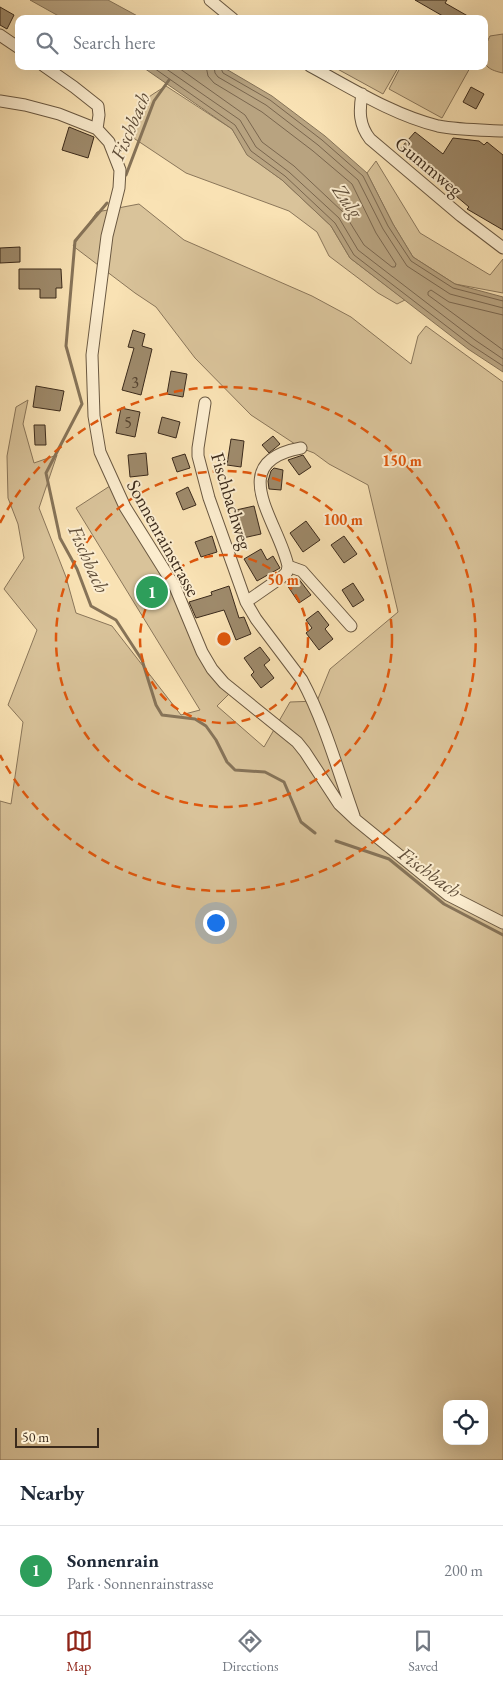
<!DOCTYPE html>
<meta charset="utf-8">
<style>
body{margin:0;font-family:"EB Garamond",serif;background:#f6f6f7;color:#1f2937}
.controls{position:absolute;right:15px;bottom:15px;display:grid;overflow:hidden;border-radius:10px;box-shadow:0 5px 20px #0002}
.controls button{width:45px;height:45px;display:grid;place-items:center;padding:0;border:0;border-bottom:1px solid #e0e1e3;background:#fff;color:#1f2937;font:25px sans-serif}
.scale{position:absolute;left:15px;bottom:12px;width:84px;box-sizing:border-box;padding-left:5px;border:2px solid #3b2a1b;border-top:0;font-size:14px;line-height:18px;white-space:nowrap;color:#3b2a1b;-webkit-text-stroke:4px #fbecce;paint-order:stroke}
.you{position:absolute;left:215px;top:922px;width:18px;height:18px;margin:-12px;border:4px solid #fff;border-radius:50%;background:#1a73e8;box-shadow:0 0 0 8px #1a73e833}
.badge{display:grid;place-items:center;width:32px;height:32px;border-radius:50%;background:#8f2418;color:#fff;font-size:16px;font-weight:700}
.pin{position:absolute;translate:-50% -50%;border:2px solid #fff;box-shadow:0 1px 5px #0006}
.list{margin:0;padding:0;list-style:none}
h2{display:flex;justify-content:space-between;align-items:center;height:65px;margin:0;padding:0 20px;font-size:21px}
h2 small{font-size:16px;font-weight:400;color:#747a83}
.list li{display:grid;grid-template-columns:32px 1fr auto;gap:15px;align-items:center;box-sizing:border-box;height:90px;padding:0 20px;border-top:1px solid #e0e1e3}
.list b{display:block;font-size:19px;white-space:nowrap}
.list p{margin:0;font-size:16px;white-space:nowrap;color:#747a83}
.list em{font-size:16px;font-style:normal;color:#747a83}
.icon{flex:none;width:28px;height:28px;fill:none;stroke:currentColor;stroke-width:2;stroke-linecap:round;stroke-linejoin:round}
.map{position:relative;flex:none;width:503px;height:1460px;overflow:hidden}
.search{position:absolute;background:#fff;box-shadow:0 5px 20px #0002;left:15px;right:15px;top:15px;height:55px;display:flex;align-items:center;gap:12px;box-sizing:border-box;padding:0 18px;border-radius:10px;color:#747a83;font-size:19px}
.sheet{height:155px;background:#fff}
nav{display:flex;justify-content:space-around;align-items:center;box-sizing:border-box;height:70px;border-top:1px solid #e0e1e3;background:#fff;font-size:14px;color:#747a83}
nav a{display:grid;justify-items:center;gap:2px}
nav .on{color:#8f2418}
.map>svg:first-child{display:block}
.green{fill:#d9c39a;stroke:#8a765a;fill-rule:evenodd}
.water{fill:#b8a380;stroke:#867358}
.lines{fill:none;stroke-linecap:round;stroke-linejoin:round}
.shore{stroke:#7a664e;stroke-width:1}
.stream{stroke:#867358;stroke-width:3}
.building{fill:#9e8a6b;stroke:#3b2a1b}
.minor-casing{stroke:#6a5841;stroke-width:13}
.minor{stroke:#fbecce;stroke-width:11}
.ring{fill:none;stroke:#df570d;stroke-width:2.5;stroke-dasharray:9 6}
.labels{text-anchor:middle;stroke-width:4;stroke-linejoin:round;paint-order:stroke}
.number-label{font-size:16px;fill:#54422f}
.street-label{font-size:19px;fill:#3b2a1b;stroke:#fbecce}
.water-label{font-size:20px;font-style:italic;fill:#604e39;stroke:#fbecce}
.centre{fill:#df570d;stroke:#fbecce;stroke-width:2.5}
.ring-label{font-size:15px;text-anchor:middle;font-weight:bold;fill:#df570d;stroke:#fbecce;stroke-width:4;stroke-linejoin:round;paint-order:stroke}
</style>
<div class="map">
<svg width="503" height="1460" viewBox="0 0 503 1460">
<rect width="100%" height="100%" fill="#f9e2b4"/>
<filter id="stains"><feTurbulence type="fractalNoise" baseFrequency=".004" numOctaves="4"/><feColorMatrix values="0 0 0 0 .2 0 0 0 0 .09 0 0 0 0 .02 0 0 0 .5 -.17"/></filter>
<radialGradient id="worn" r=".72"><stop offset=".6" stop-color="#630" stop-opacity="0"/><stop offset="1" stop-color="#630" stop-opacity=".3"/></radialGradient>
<path class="green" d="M503 34V73C498 72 491 70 488 67 479 60 486 44 490 36Z
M332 66H399L383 94Z
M401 66H471L442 118 389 89Z
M166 86 232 129 248 155 282 180 331 226 350 258 405 300 397 304 378 293 329 256 317 232 289 211 186 173 132 137C137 104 138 103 166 86Z
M376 161 420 233 490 275 503 259V293L455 284 413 257 393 224 367 173Z
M139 204 184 240 312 296 351 317 411 364 418 336 426 326 503 382V1460H0V801L11 804 23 722 8 705 37 630 4 589 24 558 18 524 8 498 7 456 16 407 28 400 23 424 34 463 57 455 39 508 66 577 76 613 112 626 181 715 200 710 76 508 113 484 154 551 202 652 233 690 217 706 264 747 290 702 317 701 330 669 398 612 368 485 329 464 314 453 301 448 251 415 195 358 156 307 135 293 73 246 97 212ZM447 1404H484V1441H447Z"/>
<path class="water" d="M30 0H108L143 19H64Z
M141 66H221L272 96 325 136 367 173 393 224 413 257 455 284 503 297V372L468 349 350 258 331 226 282 180 247 155 232 129Z"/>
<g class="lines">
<path class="shore" d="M151 66 235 125 251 151 285 176 335 223 354 255 471 345 503 366
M162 66 240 120 256 147 289 172 339 218 358 250 475 340 503 359
M176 66 245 115 262 142 294 166 344 213 364 245 392 267H395L396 264 376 233 352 184 313 151 262 112 214 83 208 76 206 66
M214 66 215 73 218 77 266 105 318 145 358 180 383 229 407 266 450 294 503 308
M220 66 223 73 270 100 322 140 363 176 388 226 411 261 453 288 503 301
M503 315 449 302 431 290 428 292V295L503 350"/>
<path class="stream" d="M126 175 154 101 169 80
M107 203 75 241 66 346 82 404 46 473 60 538 77 569 91 606 116 620 142 660 156 705 162 715 195 719 206 726 216 740 227 762 235 770 265 772 284 782 301 822 315 833
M336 841 389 859 444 904 503 935"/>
</g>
<path class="building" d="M415 0H447L445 3 473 19H448Z
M0 7 14 15 7 29 0 25Z
M471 87 484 94 476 109 463 102Z
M69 127 94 137 88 158 62 150Z
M415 132 443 154 453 138 479 141 484 145 487 142 503 155V230L467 209 469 207 400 149Z
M20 247V262L0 263V248Z
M19 269H61L62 288H56V298H40V289H19Z
M133 330 145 334 142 346 152 349 141 395 122 390 134 348 128 347Z
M171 371 187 374 183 397 167 394Z
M36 386 64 391 60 411 33 407Z
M121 408 140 412 135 437 116 433Z
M162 417 180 422 176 438 158 433Z
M34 425H45L46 445H35Z
M273 436 280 444 269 453 262 445Z
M231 439 244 441 241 467 227 465Z
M146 453 148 475 130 477 128 455Z
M185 454 190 468 177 472 172 458Z
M303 455 311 467 299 475 288 460Z
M274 468 283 470 281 490 269 489 268 481 271 471Z
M188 487 196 505 183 510 176 493Z
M254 506 261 534 243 538 236 510Z
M306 521 320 540 303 552 290 533Z
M212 536 217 552 201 557 195 542Z
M344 536 357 554 344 563 331 545Z
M261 549 267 560 273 556 280 568 257 581 244 559Z
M298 578 311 595 299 603 287 585Z
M353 583 364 600 353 607 342 590Z
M229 586 239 618 244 617 251 634 236 640 224 610 196 618 189 602 212 595 211 592Z
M318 611 329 625 325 629 333 639 319 650 306 633 312 628 306 620Z
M260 647 270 660 264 665 274 678 261 688 251 675 254 672 244 658Z"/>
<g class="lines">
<g class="minor-casing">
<path id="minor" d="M210 0 233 19
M0 35 19 48
M44 66 74 87 98 106 99 115 97 129
M310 66C351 88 393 115 438 126 459 130 482 130 503 131
M362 94C359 111 359 125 370 139L461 216 503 248
M0 101 25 105 59 114 97 129 109 142 120 170 119 188 107 236 92 355 94 416 100 452 125 507 175 587 202 652 212 669 224 683 297 742 305 752 339 804 356 820 448 895 503 923
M205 403 198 448V456L209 498 246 602 256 619 302 680C325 723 338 771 354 816
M288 566 302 571 351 626
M246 602 282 577 287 572 288 566C279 522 223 462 301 448"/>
</g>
<use href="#minor" class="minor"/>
</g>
<g class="ring">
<circle cx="224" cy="639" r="84"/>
<circle cx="224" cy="639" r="168"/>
<path d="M0 523A252 252 0 1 1 0 755"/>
</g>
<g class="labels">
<g class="number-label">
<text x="135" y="388">3</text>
<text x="128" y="428">5</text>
</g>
<g class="street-label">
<text transform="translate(429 166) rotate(40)" y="7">Gummweg</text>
<text transform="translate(232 501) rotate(73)" y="7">Fischbachweg</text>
<text transform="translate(164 538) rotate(61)" y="7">Sonnenrainstrasse</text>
</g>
<g class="water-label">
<text transform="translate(130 126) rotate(-67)" y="7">Fischbach</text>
<text transform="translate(348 201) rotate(55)" y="7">Zulg</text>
<text transform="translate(89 559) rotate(66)" y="7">Fischbach</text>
<text transform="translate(430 872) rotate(36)" y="7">Fischbach</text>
</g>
</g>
<circle cx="224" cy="639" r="8" class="centre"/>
<g class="ring-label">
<text x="402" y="466">150 m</text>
<text x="343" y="525">100 m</text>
<text x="283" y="585">50 m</text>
</g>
<rect width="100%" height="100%" filter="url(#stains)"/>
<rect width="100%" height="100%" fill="url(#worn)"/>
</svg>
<div class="controls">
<button><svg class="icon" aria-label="locate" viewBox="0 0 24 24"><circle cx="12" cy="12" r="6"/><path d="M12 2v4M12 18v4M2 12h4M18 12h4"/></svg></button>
</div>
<div class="scale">50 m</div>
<div class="you"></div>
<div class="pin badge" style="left:152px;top:592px;background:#2e9e5b">1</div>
<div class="search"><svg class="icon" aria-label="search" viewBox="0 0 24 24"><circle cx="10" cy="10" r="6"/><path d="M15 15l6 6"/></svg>Search here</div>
</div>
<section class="sheet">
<h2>Nearby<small></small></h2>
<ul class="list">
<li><span class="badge" style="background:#2e9e5b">1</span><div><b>Sonnenrain</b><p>Park · Sonnenrainstrasse</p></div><em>200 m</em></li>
</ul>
</section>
<nav>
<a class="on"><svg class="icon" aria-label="map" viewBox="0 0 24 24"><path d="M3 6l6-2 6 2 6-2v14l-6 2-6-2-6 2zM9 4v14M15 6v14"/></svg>Map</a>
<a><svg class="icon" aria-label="directions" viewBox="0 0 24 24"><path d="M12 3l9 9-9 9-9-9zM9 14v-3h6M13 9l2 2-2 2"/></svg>Directions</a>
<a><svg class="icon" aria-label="saved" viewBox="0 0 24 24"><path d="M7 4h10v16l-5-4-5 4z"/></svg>Saved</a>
</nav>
